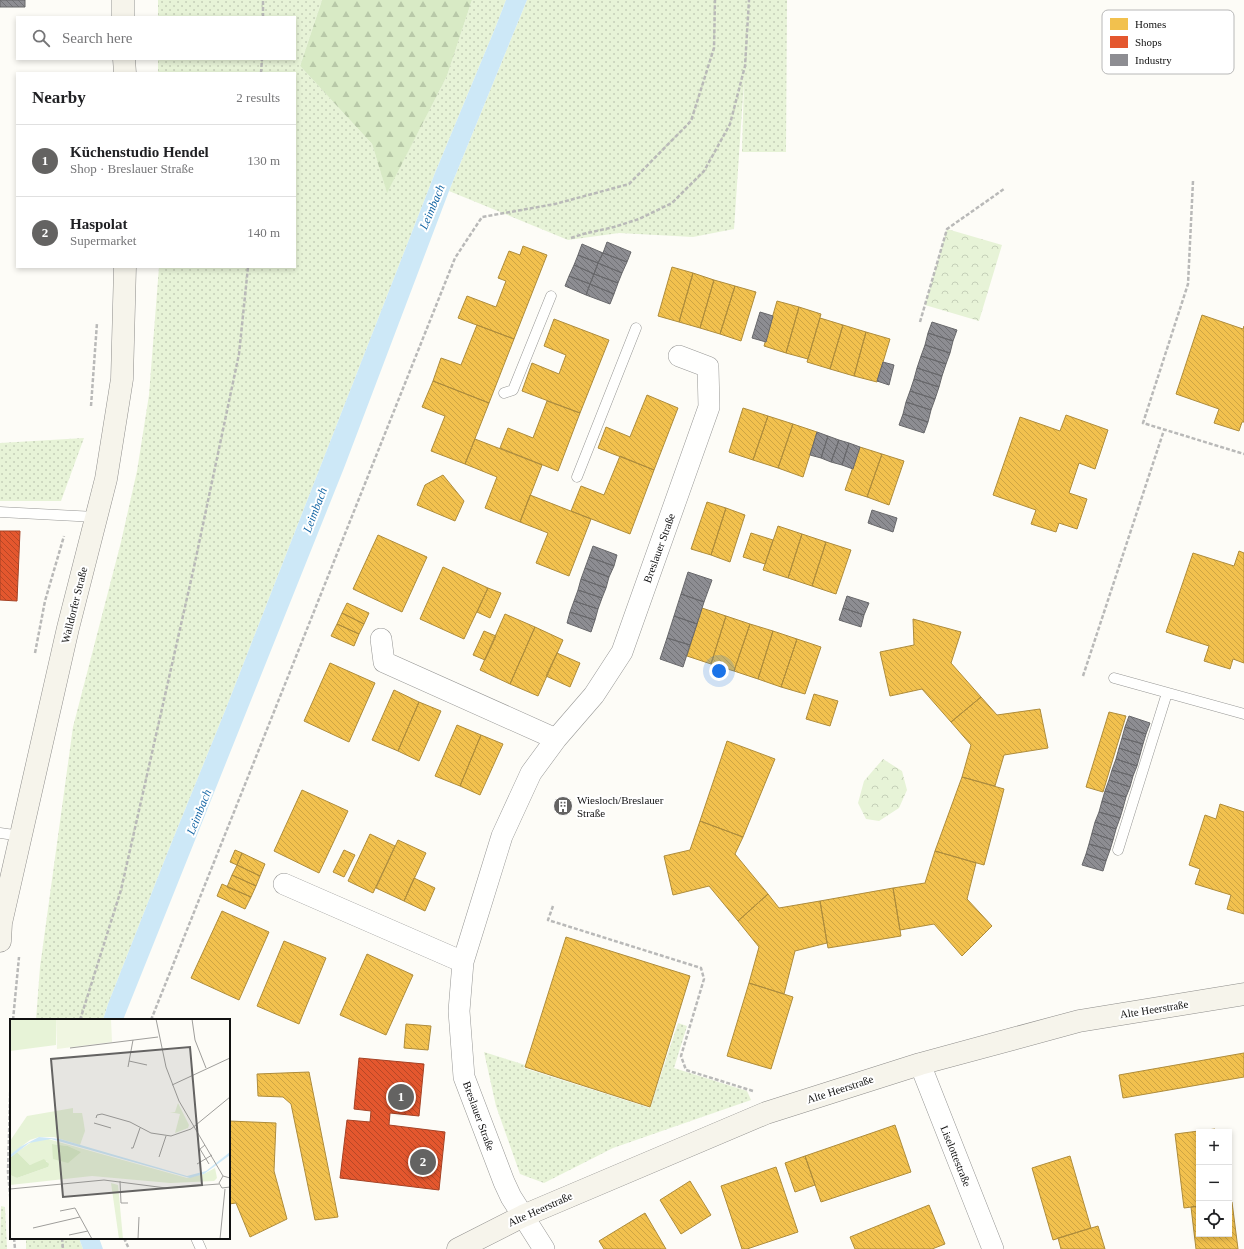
<!DOCTYPE html>
<meta charset="utf-8">
<style>
body{margin:0;font-family:Georgia,serif;background:#f6f6f6;color:#202124}
.controls{position:absolute;right:12px;bottom:12px;display:grid;overflow:hidden;border-radius:0px;box-shadow:0 2px 6px #0003}
.controls button{width:36px;height:36px;display:grid;place-items:center;padding:0;border:0;border-bottom:1px solid #e0e0e0;background:#fff;color:#202124;font:20px sans-serif}
.you{position:absolute;left:719px;top:671px;width:14px;height:14px;margin:-10px;border:3px solid #fff;border-radius:50%;background:#1a73e8;box-shadow:0 0 0 6px #1a73e833}
.badge{display:grid;place-items:center;width:26px;height:26px;border-radius:50%;background:#646362;color:#fff;font-size:13px;font-weight:700}
.pin{position:absolute;translate:-50% -50%;border:2px solid #fff;box-shadow:0 1px 4px #0006}
.list{margin:0;padding:0;list-style:none}
h2{display:flex;justify-content:space-between;align-items:center;height:52px;margin:0;padding:0 16px;font-size:17px}
h2 small{font-size:13px;font-weight:400;color:#757577}
.list li{display:grid;grid-template-columns:26px 1fr auto;gap:12px;align-items:center;box-sizing:border-box;height:72px;padding:0 16px;border-top:1px solid #e0e0e0}
.list b{display:block;font-size:15px;white-space:nowrap}
.list p{margin:0;font-size:13px;white-space:nowrap;color:#757577}
.list em{font-size:13px;font-style:normal;color:#757577}
.icon{flex:none;width:22px;height:22px;fill:none;stroke:currentColor;stroke-width:2;stroke-linecap:round;stroke-linejoin:round}
.map{position:relative;flex:none;width:1244px;height:1249px;overflow:hidden}
.search{position:absolute;background:#fff;box-shadow:0 2px 6px #0003;left:16px;top:16px;width:280px;height:44px;display:flex;align-items:center;gap:10px;box-sizing:border-box;padding:0 14px;border-radius:0px;color:#757577;font-size:15px}
.panel{position:absolute;background:#fff;box-shadow:0 2px 6px #0003;left:16px;top:72px;width:280px;height:196px;border-radius:0px}
.map>svg:first-child{display:block}
.grass{fill:url(#grass-dots)}
.forest{fill:url(#forest-firs)}
.park{fill:url(#park-crowns)}
.water{fill:#cde8f7}
.homes{fill:url(#homes-back-hatch);stroke:#ae8c3c}
.shops{fill:url(#shops-back-hatch);stroke:#a54225}
.industry{fill:url(#industry-back-hatch);stroke:#68686b}
.lines{fill:none;stroke-linecap:round;stroke-linejoin:round}
.lane-casing{stroke:#979795;stroke-width:11}
.street-casing{stroke:#979795;stroke-width:22}
.secondary-casing{stroke:#8e8d8b;stroke-width:23}
.path{stroke:#b9b9b8;stroke-width:2.5;stroke-dasharray:4 2;stroke-linecap:butt}
.lane{stroke:#fffffe;stroke-width:10}
.street{stroke:#fffffe;stroke-width:21}
.secondary{stroke:#f6f4eb;stroke-width:22}
.labels{text-anchor:middle;stroke-width:4;stroke-linejoin:round;paint-order:stroke}
.street-label{font-size:11px;fill:#111;stroke:#fff}
.poi-label{font-size:11px;fill:#111;stroke:#fff;text-anchor:start}
.water-label{font-size:12px;font-style:italic;fill:#1768a6;stroke:#fff}
.inset-road{fill:none;stroke:#9f9e9b;stroke-width:1}
.view{fill:#646362;fill-opacity:0.15;stroke:#646362;stroke-width:2}
.inset-edge{fill:none;stroke:#111;stroke-width:2}
.key{fill:#fff;stroke:#b8b8b8;stroke-width:1}
.key-label{font-size:11px;fill:#111}
</style>
<div class="map">
<svg width="1244" height="1249" viewBox="0 0 1244 1249">
<defs>
<pattern id="grass-dots" width="8" height="8" patternUnits="userSpaceOnUse"><rect width="8" height="8" fill="#e7f3d7"/><path d="M2 2h.1M6 6h.1" fill="none" stroke="#c5cfb8" stroke-width="1.8" stroke-linecap="round"/></pattern>
<pattern id="forest-firs" width="22" height="20" patternUnits="userSpaceOnUse"><rect width="22" height="20" fill="#d8eac5"/><path d="M5 1l3.5 6h-7zM16 11l3.5 6h-7z" fill="#b8c8a8"/></pattern>
<pattern id="park-crowns" width="20" height="18" patternUnits="userSpaceOnUse"><rect width="20" height="18" fill="#e7f3d7"/><path d="M2 6a3 3 0 1 1 6 0M12 15a3 3 0 1 1 6 0" fill="none" stroke="#c5cfb8"/></pattern>
<pattern id="homes-back-hatch" width="6" height="6" patternUnits="userSpaceOnUse"><rect width="6" height="6" fill="#f2c14e"/><path d="M-1 5l2 2M0 0l6 6M5-1l2 2" fill="none" stroke="#cea543"/></pattern>
<pattern id="shops-back-hatch" width="6" height="6" patternUnits="userSpaceOnUse"><rect width="6" height="6" fill="#e4572e"/><path d="M-1 5l2 2M0 0l6 6M5-1l2 2" fill="none" stroke="#b74726"/></pattern>
<pattern id="industry-back-hatch" width="6" height="6" patternUnits="userSpaceOnUse"><rect width="6" height="6" fill="#8d8d92"/><path d="M-1 5l2 2M0 0l6 6M5-1l2 2" fill="none" stroke="#727276"/></pattern>
</defs>
<rect width="100%" height="100%" fill="#fdfcf7"/>
<path class="grass" d="M158 0H322L300 66 372 144 387 192 447 76 472 0H506L496 26 435 173 225 711 167 854 108 1004 103 1020H36L40 967 73 727 121 542 137 471 149 395 159 267H295V73H158V59H295V17H158Z
M527 0H787L786 152H742L744 81 734 229 693 237 619 233 568 240 449 191Z
M84 438 61 501H0V443Z
M678 1023 687 1026 674 1068 747 1091 751 1100 613 1148 544 1183 520 1174 496 1106 484 1052 525 1065 524 1068 650 1108Z
M1 1206 5 1207 7 1249H0Z
M26 1238H79L83 1249H26Z"/>
<path class="forest" d="M322 0H472L447 76 387 193 372 144 300 66Z"/>
<path class="park" d="M947 229 1002 245 979 321 925 305Z
M883 759 902 771 907 790 899 808 879 821 866 819 858 803 864 781Z"/>
<path class="water" d="M506 0H527L449 191 344 468 123 1020H103L108 1004 167 854 225 711 435 173 496 26Z
M79 1238H99L103 1249H83Z"/>
<path class="homes" d="M523 246 547 255 514 339 458 318 467 296 496 307 506 281 498 278 509 251 520 255Z
M672 267 693 273 679 322 658 316Z
M693 273 714 280 700 328 679 322Z
M714 280 735 286 720 334 700 328Z
M735 286 756 292 741 341 720 334Z
M777 301 799 307 786 353 764 346Z
M799 307 821 314 808 359 786 353Z
M1202 315 1243 329 1244 326V422H1242L1239 431 1214 423 1219 409 1176 394Z
M820 318 843 325 830 369 807 362Z
M554 319 609 340 580 413 522 391 532 363 559 374 566 355 544 346Z
M477 325 514 339 489 403 433 381 441 358 461 365Z
M843 325 866 332 854 376 830 369Z
M866 332 890 339 877 382 854 376Z
M433 381 489 403 465 464 431 451 445 416 422 407Z
M647 395 678 408 654 470 598 448 606 427 630 437Z
M547 401 580 413 558 471 500 448 508 428 533 438Z
M743 408 768 416 753 460 729 452Z
M1066 415 1108 430 1095 469 1079 463 1069 493 1087 499 1077 529 1059 523 1056 532 1031 524 1036 510 993 495 1020 417 1060 431Z
M768 416 793 424 778 468 753 460Z
M793 424 817 432 803 477 778 468Z
M475 439 542 465 520 522 485 508 497 477 465 464Z
M860 447 882 454 867 497 845 490Z
M882 454 904 461 889 505 867 497Z
M620 456 654 470 630 534 571 511 581 486 604 495Z
M443 475 464 501 455 521 417 505 425 485Z
M530 495 591 519 569 576 536 563 548 533 520 522Z
M707 502 726 508 711 555 691 549Z
M726 508 745 515 730 562 711 555Z
M778 526 802 534 788 578 763 570Z
M751 533 773 540 765 564 743 557Z
M802 534 826 542 812 586 788 578Z
M378 535 427 557 402 612 353 589Z
M826 542 851 550 836 594 812 586Z
M1239 551 1244 553V663L1233 659 1230 669 1204 661 1209 646 1166 632 1193 553 1234 566Z
M443 567 488 588 464 639 420 619Z
M488 588 501 593 490 618 477 612Z
M347 603 369 613 364 624 342 613Z
M702 608 726 616 711 664 687 656Z
M342 613 364 624 359 634 337 624Z
M505 614 535 627 510 684 480 670Z
M726 616 750 624 734 671 711 664Z
M913 619 961 632 951 663 981 697 951 722 922 689 890 696 880 652 914 645Z
M337 624 359 634 354 646 331 636Z
M750 624 773 631 758 679 734 671Z
M535 627 563 640 538 696 510 684Z
M484 631 496 636 485 660 473 655Z
M773 631 797 639 781 687 758 679Z
M797 639 821 647 805 694 781 687Z
M557 653 580 663 570 687 546 676Z
M330 663 375 683 349 742 304 721Z
M394 690 419 702 398 751 372 740Z
M814 694 838 701 830 726 806 719Z
M981 697 997 715 1040 709 1048 748 1004 755 995 786 962 777 971 745 951 722Z
M419 702 441 711 419 761 398 751Z
M1109 712 1126 716 1103 792 1086 787Z
M457 725 481 735 460 786 435 776Z
M481 735 503 744 480 795 460 786Z
M727 741 775 759 743 837 700 821Z
M962 777 1004 789 984 865 935 851Z
M302 790 348 811 319 873 274 851Z
M562 797 571 801 564 815 555 810Z
M1220 804 1244 812V914L1227 909 1231 895 1195 884 1200 869 1189 865 1205 815 1216 819Z
M700 821 743 837 735 854 768 894 738 921 709 886 673 895 664 856 690 850Z
M370 834 395 846 373 893 348 881Z
M398 840 426 853 404 901 376 888Z
M235 850 242 853 237 865 230 862Z
M344 850 355 855 344 877 333 872Z
M935 851 976 863 967 899 992 926 962 956 934 924 900 930 893 888 925 883Z
M242 853 265 864 260 876 237 865Z
M237 865 260 876 256 886 232 875Z
M232 875 256 886 251 897 227 887Z
M414 878 435 888 425 911 404 901Z
M222 884 251 897 245 909 217 896Z
M893 888 901 936 828 948 820 901Z
M768 894 779 908 820 901 827 943 795 951 784 994 749 983 759 947 738 921Z
M222 911 269 932 239 1000 191 978Z
M566 937 690 976 650 1107 525 1067Z
M284 941 326 958 299 1024 257 1006Z
M367 954 413 975 386 1035 340 1015Z
M749 983 793 997 771 1069 727 1056Z
M406 1024 431 1026 428 1050 404 1048Z
M1244 1053V1077L1123 1098 1119 1075Z
M309 1072 338 1217 315 1220 291 1104 283 1097 258 1096 257 1074Z
M229 1121 276 1123 274 1171 287 1219 250 1237 236 1203 229 1204Z
M895 1125 911 1172 821 1202 805 1156Z
M1215 1129 1216 1132H1199V1206L1184 1208 1175 1134Z
M805 1156 815 1185 795 1192 785 1163Z
M1070 1156 1091 1228 1053 1240 1032 1168Z
M776 1167 798 1232 747 1249H742L721 1186Z
M690 1181 711 1215 681 1234 660 1200Z
M1229 1202H1232L1238 1249H1196L1191 1207 1199 1206V1234H1229Z
M929 1205 945 1244 932 1249H855L850 1237Z
M645 1213 666 1249H604L599 1241Z
M1098 1226 1105 1249H1061L1058 1238Z"/>
<path class="shops" d="M0 531H20L17 601 0 600Z
M359 1058 424 1064 419 1116 390 1113 389 1125 445 1132 439 1190 340 1178 347 1120 370 1122 371 1111 354 1109Z"/>
<path class="industry" d="M0 0H25V7H0Z
M607 242 631 252 627 262 603 253Z
M582 244 603 253 598 263 578 255Z
M603 253 627 262 622 273 598 263Z
M578 255 598 263 594 274 574 265Z
M598 263 622 273 618 283 594 274Z
M574 265 594 274 590 284 569 276Z
M594 274 618 283 614 294 590 284Z
M569 276 590 284 586 295 565 286Z
M590 284 614 294 610 304 586 295Z
M760 312 773 316 766 342 752 338Z
M932 322 957 330 953 341 928 333Z
M928 333 953 341 950 353 925 345Z
M925 345 950 353 946 364 921 356Z
M921 356 946 364 942 376 917 368Z
M883 362 894 365 889 385 877 381Z
M917 368 942 376 939 387 914 379Z
M914 379 939 387 935 399 910 391Z
M910 391 935 399 931 410 906 402Z
M906 402 931 410 928 422 903 414Z
M903 414 928 422 924 433 899 425Z
M817 432 828 436 821 458 810 455Z
M828 436 839 440 831 462 821 458Z
M839 440 849 443 842 465 831 462Z
M849 443 860 447 853 469 842 465Z
M872 510 897 518 893 532 868 523Z
M593 546 617 555 614 566 589 557Z
M589 557 614 566 609 577 585 568Z
M585 568 609 577 606 588 581 579Z
M688 572 712 580 704 602 681 594Z
M581 579 606 588 602 598 578 590Z
M578 590 602 598 598 609 574 601Z
M681 594 704 602 697 624 674 616Z
M847 596 869 603 864 615 843 608Z
M574 601 598 609 595 620 570 612Z
M843 608 864 615 861 627 839 620Z
M570 612 595 620 591 632 567 623Z
M674 616 697 624 690 645 667 638Z
M667 638 690 645 683 667 660 659Z
M1129 716 1150 723 1146 734 1125 727Z
M1125 727 1146 734 1143 744 1122 738Z
M1122 738 1143 744 1140 755 1119 748Z
M1119 748 1140 755 1137 766 1116 759Z
M1116 759 1137 766 1133 776 1112 770Z
M1112 770 1133 776 1130 787 1109 780Z
M1109 780 1130 787 1126 797 1105 791Z
M1105 791 1126 797 1123 808 1102 801Z
M1102 801 1123 808 1120 818 1099 812Z
M1099 812 1120 818 1116 829 1095 822Z
M1095 822 1116 829 1113 840 1092 833Z
M1092 833 1113 840 1110 850 1089 844Z
M1089 844 1110 850 1106 861 1086 854Z
M1086 854 1106 861 1103 871 1082 865Z"/>
<g class="lines">
<g class="lane-casing">
<path id="lane" d="M504 393 513 390 551 296
M577 477 636 328
M0 512 96 517
M1114 678 1244 714
M0 833 21 836
M1118 850 1167 693
M196 1238 201 1249"/>
</g>
<g class="street-casing">
<path id="street" d="M381 639 384 662 556 739
M284 884 463 962
M920 1064 993 1249
M544 1249 511 1197 504 1182 464 1077 459 1011 463 962 502 836 531 773 556 739 594 695 622 652 709 407 708 367 679 356"/>
</g>
<g class="secondary-casing">
<path id="secondary" d="M123 0V17
M124 59 125 73
M0 941 1 923 68 628 106 479 122 379 125 267
M458 1249 523 1216 766 1113 920 1064 1079 1021 1244 994"/>
</g>
<path class="path" d="M263 17V0
M261 73 262 59
M1193 181 1188 284 1143 423 1244 454
M571 238 583 234 614 227 639 219 672 203 704 171 730 124 745 66 749 0
M920 322 947 229 1004 189
M91 406 97 323
M35 653 45 601 64 536
M1083 676 1164 430
M553 906 548 920 701 968 704 979 681 1056 686 1070 753 1091
M13 1020 19 957
M80 1020 121 890 194 567 239 354 248 267
M151 1020 455 258 482 217 555 204 629 184 691 121 714 48 715 0
M11 1062 8 1172 11 1206
M14 1238 15 1249
M62 1238 63 1249
M124 1238 129 1249"/>
<use href="#lane" class="lane"/>
<use href="#street" class="street"/>
<use href="#secondary" class="secondary"/>
</g>
<defs>
<g id="building-disc" transform="scale(1)"><circle r="9.5" fill="#646362" stroke="#fff"/><path d="M-4-6H4V6H1V3H-1V6H-4ZM-2.5-4.3h1.7v1.8h-1.7ZM.8-4.3h1.7v1.8H.8ZM-2.5-1h1.7V.8h-1.7ZM.8-1h1.7V.8H.8Z" fill="#fff"/></g>
</defs>
<g fill-rule="evenodd">
<use href="#building-disc" x="563" y="806"/>
</g>
<g class="labels">
<g class="street-label">
<text transform="translate(659 548) rotate(-70)" y="4">Breslauer Straße</text>
<text transform="translate(74 605) rotate(-76)" y="4">Walldorfer Straße</text>
<text transform="translate(1154 1009) rotate(-9)" y="4">Alte Heerstraße</text>
<text transform="translate(840 1089) rotate(-18)" y="4">Alte Heerstraße</text>
<text transform="translate(479 1116) rotate(70)" y="4">Breslauer Straße</text>
<text transform="translate(956 1156) rotate(68)" y="4">Liselottestraße</text>
<text transform="translate(540 1209) rotate(-24)" y="4">Alte Heerstraße</text>
</g>
<g class="poi-label">
<text x="577" y="804">Wiesloch/Breslauer<tspan x="577" dy="13">Straße</tspan></text>
</g>
<g class="water-label">
<text transform="translate(432 207) rotate(-67)" y="4">Leimbach</text>
<text transform="translate(315 510) rotate(-69)" y="4">Leimbach</text>
<text transform="translate(199 812) rotate(-68)" y="4">Leimbach</text>
</g>
</g>
<g transform="translate(10 1019)">
<rect width="220" height="220" fill="#fdfcf7"/>
<path d="M0 0H46V26L0 32ZM168 84 179 106 178 109 165 114 170 95 160 93H165ZM63 89V94H72L73 99 75 112 70 126 44 118H29L20 121 0 136V122L17 97ZM38 120 177 159 194 155 205 149 207 159 204 162 160 164 82 157 0 166V152L7 159 38 148 37 142 20 146 7 133 23 122ZM42 125 58 127 70 133 66 135ZM101 164 108 166 113 220H109Z" fill="#e7f3d7" fill-rule="evenodd"/>
<path d="M42 125 58 127 71 133 58 144 43 140ZM7 133 20 146 34 140 39 145 38 148 7 159 1 156 0 139Z" fill="#d8eac5"/>
<path d="M46 0H101L102 23 47 30Z" fill="#f0f6e1"/>
<path d="M29 118 50 120 177 157 196 152 220 133V136L194 155 180 159 41 120 19 124 0 139V136L10 128Z" fill="#cde8f7"/>
<path class="inset-road" d="M146 0 156 48 169 82 213 157M182 0 185 21 196 49M60 29 148 18M119 42 137 46M118 48 123 21M162 66 220 39M86 99 87 96 92 95 120 103 141 114 161 117 181 110 220 78M84 104 101 109M195 126 190 130 199 145M121 129H123L130 109M149 138 156 117M187 145 202 136M220 159 213 157 209 164 212 169 220 168M110 162 111 184H118M0 170 94 161 156 169 209 165M50 192 65 189 82 220M23 209 70 198M59 216 78 212M128 220 129 198M210 220 215 170"/>
<path class="view" d="M180 28 192 166 53 178 41 40Z"/>
<rect width="220" height="220" class="inset-edge"/>
</g>
<rect x="1102" y="10" width="132" height="64" rx="6" class="key"/>
<rect x="1110" y="18" width="18" height="12" fill="#f2c14e"/>
<rect x="1110" y="36" width="18" height="12" fill="#e4572e"/>
<rect x="1110" y="54" width="18" height="12" fill="#8d8d92"/>
<g class="key-label">
<text x="1135" y="28">Homes</text>
<text x="1135" y="46">Shops</text>
<text x="1135" y="64">Industry</text>
</g>
</svg>
<div class="controls">
<button>+</button>
<button>−</button>
<button><svg class="icon" aria-label="locate" viewBox="0 0 24 24"><circle cx="12" cy="12" r="6"/><path d="M12 2v4M12 18v4M2 12h4M18 12h4"/></svg></button>
</div>
<div class="you"></div>
<div class="pin badge" style="left:401px;top:1097px">1</div>
<div class="pin badge" style="left:423px;top:1162px">2</div>
<div class="search"><svg class="icon" aria-label="search" viewBox="0 0 24 24"><circle cx="10" cy="10" r="6"/><path d="M15 15l6 6"/></svg>Search here</div>
<section class="panel">
<h2>Nearby<small>2 results</small></h2>
<ul class="list">
<li><span class="badge">1</span><div><b>Küchenstudio Hendel</b><p>Shop · Breslauer Straße</p></div><em>130 m</em></li>
<li><span class="badge">2</span><div><b>Haspolat</b><p>Supermarket</p></div><em>140 m</em></li>
</ul>
</section>
</div>
